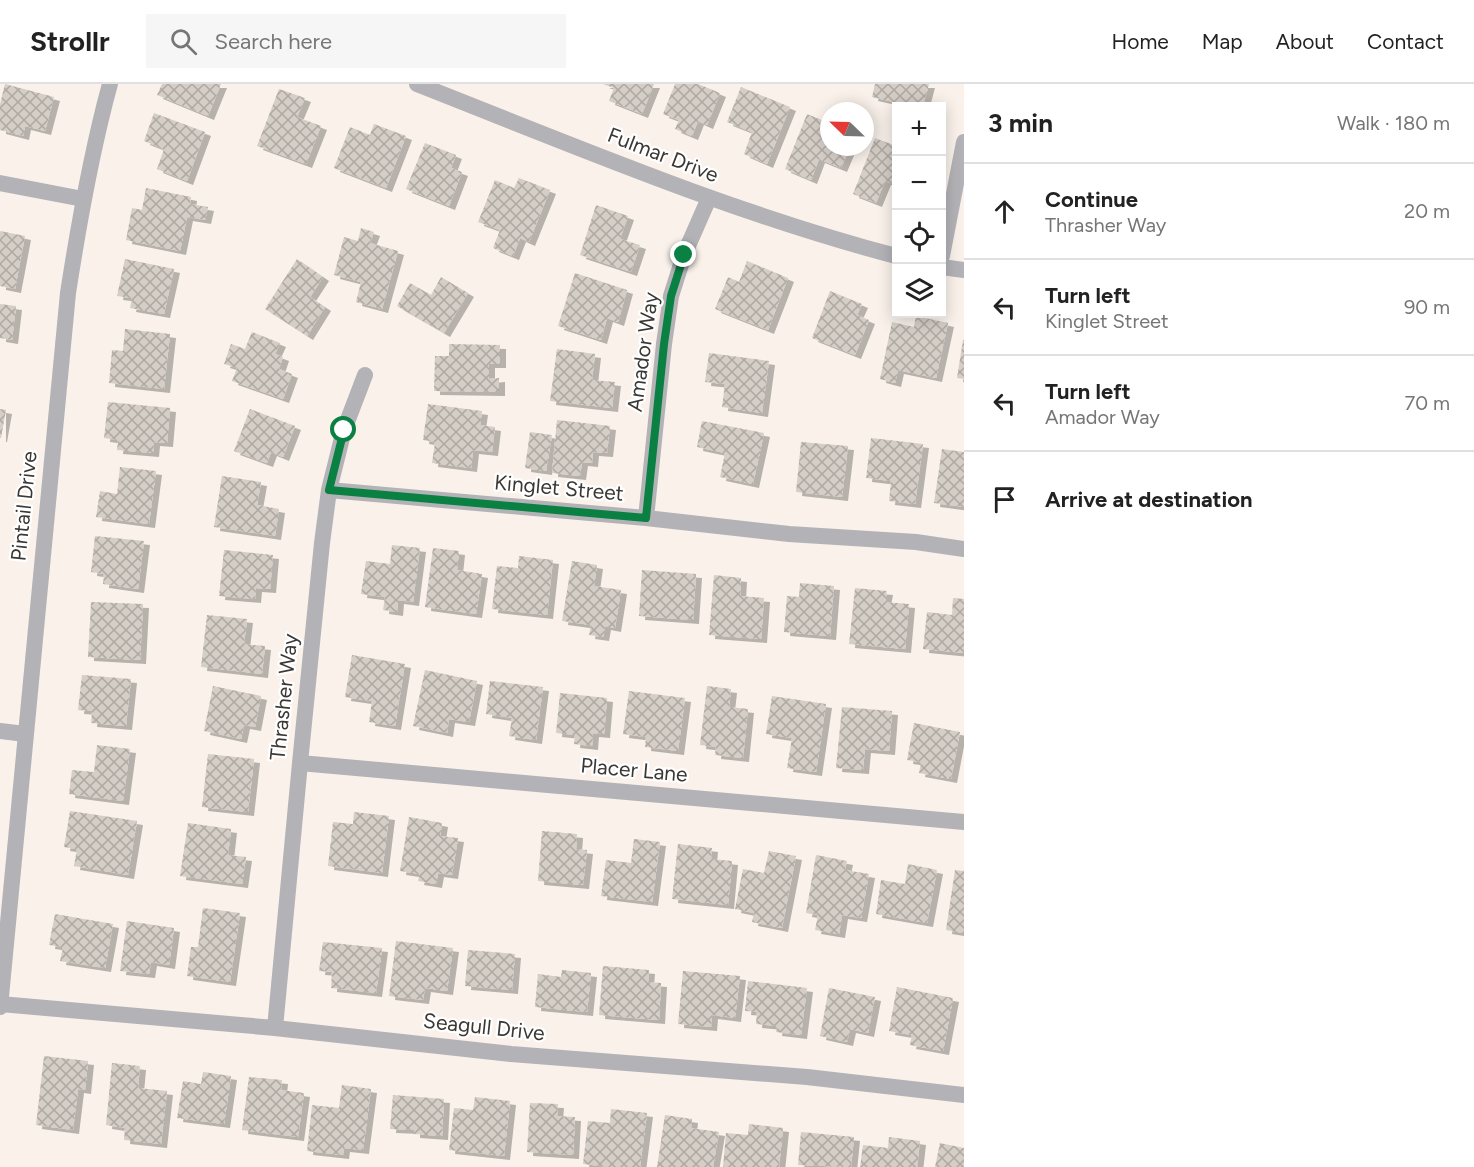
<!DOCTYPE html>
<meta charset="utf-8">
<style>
body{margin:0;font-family:Figtree,sans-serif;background:#f6f6f6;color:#222}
.controls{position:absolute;right:18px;top:18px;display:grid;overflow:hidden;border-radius:0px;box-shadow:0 3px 15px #0003}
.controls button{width:54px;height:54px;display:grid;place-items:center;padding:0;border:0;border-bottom:2px solid #e0e0e0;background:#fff;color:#222;font:30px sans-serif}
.compass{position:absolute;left:820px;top:18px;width:54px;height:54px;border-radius:50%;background:#fff;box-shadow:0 3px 15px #0003;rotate:293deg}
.stop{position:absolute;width:18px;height:18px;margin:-14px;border:4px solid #0b8043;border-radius:50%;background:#fff}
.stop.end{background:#0b8043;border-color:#fff;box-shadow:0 2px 6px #0008}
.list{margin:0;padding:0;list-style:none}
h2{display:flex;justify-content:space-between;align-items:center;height:78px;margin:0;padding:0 24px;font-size:26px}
h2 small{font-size:20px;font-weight:400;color:#767676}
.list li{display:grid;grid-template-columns:39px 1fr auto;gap:18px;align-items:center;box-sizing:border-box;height:96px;padding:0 24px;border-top:2px solid #e0e0e0}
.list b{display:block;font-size:22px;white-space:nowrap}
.list p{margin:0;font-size:20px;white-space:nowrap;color:#767676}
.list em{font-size:20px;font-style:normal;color:#767676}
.icon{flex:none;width:33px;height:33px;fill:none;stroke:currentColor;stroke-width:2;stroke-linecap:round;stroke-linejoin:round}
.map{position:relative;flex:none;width:964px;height:1083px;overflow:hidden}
header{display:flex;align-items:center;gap:36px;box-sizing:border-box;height:84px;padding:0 30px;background:#fff;border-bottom:2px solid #e0e0e0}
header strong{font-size:28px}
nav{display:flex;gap:33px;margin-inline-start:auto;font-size:21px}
.search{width:420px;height:54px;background:#f6f6f6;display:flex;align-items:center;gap:15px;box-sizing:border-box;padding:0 21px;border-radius:0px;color:#767676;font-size:22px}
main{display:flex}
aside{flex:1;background:#fff}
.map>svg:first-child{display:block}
.building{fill:url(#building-cross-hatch);filter:url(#shadow)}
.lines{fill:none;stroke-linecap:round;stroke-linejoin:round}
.minor{stroke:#b3b2b6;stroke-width:16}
.tertiary{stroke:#b3b2b6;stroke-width:16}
.route{stroke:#0b8043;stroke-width:8}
.labels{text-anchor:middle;stroke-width:4.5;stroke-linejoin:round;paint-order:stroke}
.street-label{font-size:21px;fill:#3a3835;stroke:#fff}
</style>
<header>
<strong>Strollr</strong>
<div class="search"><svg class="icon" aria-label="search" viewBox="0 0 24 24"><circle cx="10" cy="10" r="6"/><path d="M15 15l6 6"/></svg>Search here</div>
<nav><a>Home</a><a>Map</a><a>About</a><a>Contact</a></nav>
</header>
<main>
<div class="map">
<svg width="964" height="1083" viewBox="0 0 964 1083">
<defs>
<pattern id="building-cross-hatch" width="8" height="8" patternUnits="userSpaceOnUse" patternTransform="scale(1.5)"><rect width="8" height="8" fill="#d5cec7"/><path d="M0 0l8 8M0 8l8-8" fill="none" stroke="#aea8a2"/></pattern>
<filter id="shadow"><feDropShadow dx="6" dy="4" stdDeviation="0" flood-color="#0004"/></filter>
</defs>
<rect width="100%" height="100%" fill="#f9f1ea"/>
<path class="building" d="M5 0 54 13 45 47 25 42 23 52 0 46V20Z
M162 0H221L208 32 157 11Z
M603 0H654L642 30 609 17 614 4Z
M675 0H698L720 9 707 41 698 37 692 52 675 45 679 36 663 30Z
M875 0H929L923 22H912L872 13Z
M741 3 790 23 767 80 744 70 752 48 727 38Z
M279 5 305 14 297 33 321 42 306 80 257 62Z
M154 29 205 48 187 97 157 85 164 65 144 57Z
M807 30 829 39V63H850L841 84 819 75 811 96 785 85Z
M374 40 406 52 386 104 334 84 350 43 370 51Z
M875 54 896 62V101L885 97 876 119 853 110Z
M425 59 456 71 451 84 462 88 449 122 406 105Z
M519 94 550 106 529 158 520 154 513 172 493 164 500 146 478 138 495 96 514 104Z
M146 104 191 113 190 120 208 123 205 136 187 133 180 167 126 156 132 124 142 126Z
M596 121 628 132 620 155 640 161 631 188 580 171Z
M361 144 374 148 370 159 398 167 382 225 356 218 361 198 334 191 344 153 358 157Z
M0 147 25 152 15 205 0 202Z
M125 175 174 185 164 230 130 224 132 214 117 212Z
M297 175 323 193 310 213 325 223 307 252 265 225Z
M747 177 788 194 768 246 715 225 728 193 739 198Z
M575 189 627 206 618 238 607 234 601 256 558 242Z
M441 193 468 209 444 249 397 222 410 199 431 211Z
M830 207 862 220 857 231 869 236 855 271 812 254Z
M0 220 16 222 12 256 0 254Z
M916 232 948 239 936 294 898 286 895 299 880 295 892 238 914 243Z
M125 245 170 250 164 305 109 299 112 266 123 267Z
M252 248 280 259 275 270 283 273 279 285 292 290 283 315 232 297 237 284 224 280 231 260 245 265Z
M963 256H964V295L957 294Z
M449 260 500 261V280H489V295L499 294V308L434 307 435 272H449Z
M557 265 595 270 592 296 615 298 612 324 550 317Z
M709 269 769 277 762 329 722 323 725 300 705 298Z
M108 318 170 324 167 359 154 358 153 369 117 366 118 356 104 354Z
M428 320 482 327 480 341 495 343 492 368 473 366 471 384 432 379 435 358 423 356Z
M0 325 6 326 1 354H0Z
M250 325 295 342 283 373 271 368 267 379 234 367Z
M557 336 610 342 607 369 593 368 592 379 582 378 580 392 552 389Z
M702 337 764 349 753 400 720 393 725 369 697 363Z
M530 348 552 351 546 387 525 384Z
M871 354 923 360 915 420 889 417 891 397 866 394Z
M801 358 848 362 842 413 796 408Z
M942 365 964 368V423L934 419Z
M120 383 156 387 149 440 96 433 100 407 117 410Z
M222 392 261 398 257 421 279 425 275 452 214 443Z
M95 452 144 457 138 505 103 500 104 490 91 488Z
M392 461 420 464 413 518 398 516 397 528 383 526 385 513 361 510 366 477 390 480Z
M433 464 459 467 457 486 482 490 476 530 425 523Z
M224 466 273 471 270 505 256 504 255 515 219 512Z
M519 472 553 476 547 531 492 525 497 482 518 484Z
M572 477 597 481 594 502 621 506 615 544 605 542 603 553 589 551 591 541 562 537Z
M642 486 696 490 693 536 639 532Z
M714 491 741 494 740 512 764 514 761 555 709 551Z
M800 499 834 502 830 552 784 548 787 512 799 513Z
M855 504 887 507 885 518 909 520 905 565 849 560Z
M953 514 964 515V569L923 565 927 528 952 531Z
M91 518 143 520 140 576 88 573Z
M207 531 247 535 244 560 265 562 262 590 201 583Z
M352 571 405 580 395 642 369 638 372 617 345 613Z
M425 586 477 597 469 638 449 635 447 649 413 642Z
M82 591 131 595 126 642 91 639 92 627 78 626Z
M490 597 543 603 536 656 509 652 512 634 486 630Z
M213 602 261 612 255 643 244 641 241 655 204 647Z
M707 602 731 605 729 623 748 625 743 674 715 671 716 663 700 661Z
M629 607 685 614 678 667 645 663 646 653 623 650Z
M560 609 607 614 604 650 593 649 592 662 574 660 575 651 556 649Z
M772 612 826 620 816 688 787 684 792 654 766 650Z
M842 623 892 627 889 667 865 665 863 686 836 684Z
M914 639 960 648 951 695 919 689 921 678 907 676Z
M97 661 130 665 123 717 69 710 72 686 94 688Z
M208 670 254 675 248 728 202 723Z
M70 727 137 737 128 791 74 782 77 765 64 763Z
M354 728 389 732 382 789 328 782 333 738 353 740Z
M409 733 442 739 440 752 458 754 452 791 438 789 436 800 418 797 420 790 400 787Z
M188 739 231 745 228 771 246 773 242 800 180 792Z
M542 747 577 750 576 765 587 766 583 801 538 797Z
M634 755 660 758 652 818 601 812 606 776 631 779Z
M678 760 712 764 711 775 732 777 728 821 672 815Z
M769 767 796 772 782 844 752 838 754 829 735 825 743 785 764 789Z
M816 771 847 777 845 786 869 790 861 834 842 831 839 850 815 846 818 831 806 829Z
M908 780 937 786 927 839 876 830 881 796 905 800Z
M955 786 964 787V849L946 846Z
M203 824 240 829 230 898 187 892 191 863H198Z
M55 830 113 840 105 884 60 877 63 863 49 861Z
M127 837 174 844 169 881 151 878 149 890 120 887Z
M396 857 453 864 447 907 425 904 423 916 389 912Z
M323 858 382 864 376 909 331 904 332 888 319 887Z
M468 866 515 870 512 906 465 902Z
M603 882 649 886 648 898 661 899 659 936 599 931Z
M562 886 591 889 587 928 535 923 538 890 561 893Z
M683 887 740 892 735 934 712 931 711 943 678 940Z
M748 897 807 904 801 951 776 948 777 942 756 940 757 928 745 927Z
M897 903 953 914 943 967 910 961 912 951 889 947Z
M829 904 875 913 868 949 850 945 847 958 820 952Z
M44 972 88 977 85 1006 78 1005 73 1046 36 1041Z
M112 979 140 982 138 1004 167 1007 161 1060 124 1056 125 1044 106 1041Z
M203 988 231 992 224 1040 177 1034 183 997 201 1000Z
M249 993 282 996 281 1006 304 1009 298 1053 242 1046Z
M342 1001 371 1005 363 1066 344 1064 343 1071 307 1067 312 1021 339 1024Z
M393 1011 444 1015 442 1052 414 1050V1046L390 1045Z
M475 1013 510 1017 504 1072 449 1066 454 1024 473 1026Z
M530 1019 558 1020 557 1032 575 1033 573 1071 527 1068Z
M611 1025 647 1029 640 1083H611L583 1080 588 1037 610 1039Z
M665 1031 692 1035 691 1044 719 1048 713 1083H657Z
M749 1040 783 1044 779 1083H723L726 1049 748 1051Z
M801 1048 854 1053 851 1083 798 1081Z
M889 1053 920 1057 917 1083H860L863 1061 888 1064Z
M940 1059 964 1064V1083H935Z"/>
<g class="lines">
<path class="minor" d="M417 0C575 62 732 129 896 172
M0 99 83 115
M942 172 964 58
M942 183 964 186
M329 406 646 434 789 450 916 458 964 465
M646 434 664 260 671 212 684 171 709 114
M0 647 25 650
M300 679 964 738
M0 920 275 944 511 970 807 993 964 1011
M275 944 300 679 322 459 329 406 344 346 365 291"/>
<path class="tertiary" d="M0 923 68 209C79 138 91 69 110 0"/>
</g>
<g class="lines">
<path class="route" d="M344 346 329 406 646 434 664 260 671 212 684 171"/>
</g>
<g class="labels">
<g class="street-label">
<text transform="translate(663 71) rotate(21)" y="7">Fulmar Drive</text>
<text transform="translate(643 268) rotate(-82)" y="7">Amador Way</text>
<text transform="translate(559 404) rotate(5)" y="7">Kinglet Street</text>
<text transform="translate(24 422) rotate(-84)" y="7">Pintail Drive</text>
<text transform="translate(284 613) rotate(-84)" y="7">Thrasher Way</text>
<text transform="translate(634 686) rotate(5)" y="7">Placer Lane</text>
<text transform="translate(484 943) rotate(6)" y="7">Seagull Drive</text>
</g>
</g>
</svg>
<div class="controls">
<button>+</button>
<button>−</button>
<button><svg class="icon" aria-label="locate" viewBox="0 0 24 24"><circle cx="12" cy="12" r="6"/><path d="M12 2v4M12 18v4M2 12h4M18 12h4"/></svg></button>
<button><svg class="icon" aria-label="layers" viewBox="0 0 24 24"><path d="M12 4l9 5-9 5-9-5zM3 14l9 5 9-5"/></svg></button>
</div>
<svg class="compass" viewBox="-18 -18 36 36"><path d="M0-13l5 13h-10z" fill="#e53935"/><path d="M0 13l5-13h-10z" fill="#767676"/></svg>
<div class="stop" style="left:344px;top:346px"></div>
<div class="stop end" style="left:684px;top:171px"></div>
</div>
<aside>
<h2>3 min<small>Walk · 180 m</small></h2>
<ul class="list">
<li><svg class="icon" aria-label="ahead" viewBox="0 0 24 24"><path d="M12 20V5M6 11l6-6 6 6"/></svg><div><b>Continue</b><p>Thrasher Way</p></div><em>20 m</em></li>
<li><svg class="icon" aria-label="left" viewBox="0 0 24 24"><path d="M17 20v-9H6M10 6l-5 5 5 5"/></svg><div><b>Turn left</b><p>Kinglet Street</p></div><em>90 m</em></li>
<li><svg class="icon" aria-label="left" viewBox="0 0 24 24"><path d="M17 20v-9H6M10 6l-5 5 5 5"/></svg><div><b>Turn left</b><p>Amador Way</p></div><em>70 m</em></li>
<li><svg class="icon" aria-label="arrive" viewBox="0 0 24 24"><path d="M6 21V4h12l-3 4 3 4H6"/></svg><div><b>Arrive at destination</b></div></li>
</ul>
</aside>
</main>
